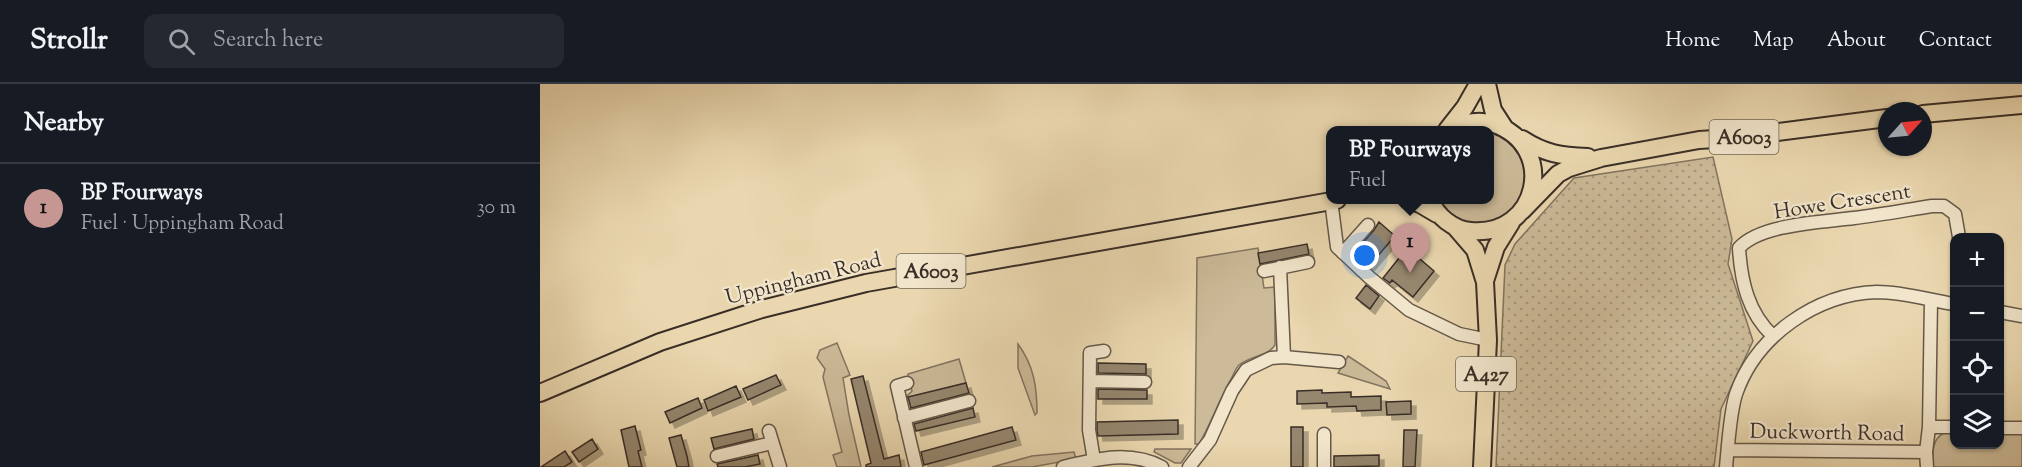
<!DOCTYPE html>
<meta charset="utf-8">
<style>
body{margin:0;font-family:"Sorts Mill Goudy",serif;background:#242831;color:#f1f3f6}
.controls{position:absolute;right:18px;bottom:18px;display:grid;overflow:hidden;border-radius:12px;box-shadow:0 2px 4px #0004}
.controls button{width:54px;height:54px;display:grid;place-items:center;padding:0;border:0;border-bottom:2px solid #363941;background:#171b24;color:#f1f3f6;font:30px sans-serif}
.compass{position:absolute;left:1338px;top:18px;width:54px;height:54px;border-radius:50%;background:#171b24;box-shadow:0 2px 4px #0004;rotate:63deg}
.you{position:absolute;left:825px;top:172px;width:21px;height:21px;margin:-15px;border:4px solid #fff;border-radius:50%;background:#1a73e8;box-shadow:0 0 0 9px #1a73e833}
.badge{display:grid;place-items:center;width:39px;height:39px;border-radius:50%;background:#c59692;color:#111;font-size:20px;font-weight:700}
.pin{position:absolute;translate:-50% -50px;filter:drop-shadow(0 2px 3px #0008)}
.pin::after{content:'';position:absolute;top:32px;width:21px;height:18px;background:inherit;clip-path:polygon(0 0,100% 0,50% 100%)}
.popup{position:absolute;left:786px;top:42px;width:168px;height:78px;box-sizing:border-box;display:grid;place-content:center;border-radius:12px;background:#171b24;filter:drop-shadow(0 2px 4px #0005);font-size:20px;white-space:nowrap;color:#9ea1a6}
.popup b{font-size:22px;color:#f1f3f6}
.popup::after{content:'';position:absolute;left:50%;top:100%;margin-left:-12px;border:12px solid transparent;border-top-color:#171b24}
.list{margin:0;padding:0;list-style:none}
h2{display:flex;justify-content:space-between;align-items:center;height:78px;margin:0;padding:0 24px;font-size:26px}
h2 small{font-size:20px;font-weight:400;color:#9ea1a6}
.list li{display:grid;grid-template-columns:39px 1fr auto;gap:18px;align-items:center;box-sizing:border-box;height:90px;padding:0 24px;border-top:2px solid #363941}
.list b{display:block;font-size:22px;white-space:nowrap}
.list p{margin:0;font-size:20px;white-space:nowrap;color:#9ea1a6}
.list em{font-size:20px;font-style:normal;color:#9ea1a6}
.icon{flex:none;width:33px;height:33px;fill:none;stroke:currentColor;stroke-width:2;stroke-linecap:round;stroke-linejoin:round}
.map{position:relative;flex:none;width:1482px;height:383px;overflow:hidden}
header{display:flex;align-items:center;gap:36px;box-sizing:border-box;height:84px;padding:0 30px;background:#171b24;border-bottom:2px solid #363941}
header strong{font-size:28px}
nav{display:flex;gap:33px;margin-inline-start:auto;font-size:21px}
.search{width:420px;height:54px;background:#242831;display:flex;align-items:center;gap:15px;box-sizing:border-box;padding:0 21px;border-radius:12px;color:#9ea1a6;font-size:22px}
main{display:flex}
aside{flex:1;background:#171b24}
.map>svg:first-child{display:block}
.green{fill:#ccba98;stroke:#827460;stroke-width:1.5}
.park{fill:url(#park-dots);stroke:#827460;stroke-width:1.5}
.building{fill:#95866e;stroke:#392e27;stroke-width:1.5;filter:url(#shadow)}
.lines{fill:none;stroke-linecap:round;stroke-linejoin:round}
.minor-casing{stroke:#655849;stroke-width:15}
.highway-casing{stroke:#392e27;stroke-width:20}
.minor{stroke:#f1e5cb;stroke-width:12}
.highway{stroke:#ead7af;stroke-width:16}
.labels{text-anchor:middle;stroke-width:4.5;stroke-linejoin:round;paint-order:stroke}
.shield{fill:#f1e5cb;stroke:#706558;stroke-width:1.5}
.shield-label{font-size:20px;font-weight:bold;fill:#392e27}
.street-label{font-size:21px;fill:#392e27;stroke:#f1e5cb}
</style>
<header>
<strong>Strollr</strong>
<div class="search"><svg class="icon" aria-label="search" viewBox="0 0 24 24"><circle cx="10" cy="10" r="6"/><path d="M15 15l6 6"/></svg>Search here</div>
<nav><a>Home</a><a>Map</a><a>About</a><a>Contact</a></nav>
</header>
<main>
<aside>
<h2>Nearby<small></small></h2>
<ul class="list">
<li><span class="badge">1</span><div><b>BP Fourways</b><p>Fuel · Uppingham Road</p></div><em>30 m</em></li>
</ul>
</aside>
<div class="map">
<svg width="1482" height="383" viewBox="0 0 1482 383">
<defs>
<pattern id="park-dots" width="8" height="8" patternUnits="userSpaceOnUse" patternTransform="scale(1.5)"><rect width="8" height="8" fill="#ccba98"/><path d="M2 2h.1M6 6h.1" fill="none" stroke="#a7987c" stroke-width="1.8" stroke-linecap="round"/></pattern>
<filter id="shadow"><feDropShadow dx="5" dy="5" stdDeviation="0" flood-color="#0004"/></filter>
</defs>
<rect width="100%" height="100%" fill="#ead7af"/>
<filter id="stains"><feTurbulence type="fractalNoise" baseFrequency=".00333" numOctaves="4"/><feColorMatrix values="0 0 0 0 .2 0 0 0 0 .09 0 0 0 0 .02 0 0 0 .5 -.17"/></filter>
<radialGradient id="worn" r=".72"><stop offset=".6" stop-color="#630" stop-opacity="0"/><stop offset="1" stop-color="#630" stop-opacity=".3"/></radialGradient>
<path class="green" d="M950 47C956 50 964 53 971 57 1010 85 970 161 919 135 910 130 903 124 899 116H950Z
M718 164 724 204 735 203V261C728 272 710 272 699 281 695 285 693 292 690 297 678 318 671 340 659 360H655L657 174Z
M297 259 310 291 303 294 309 331 321 383H297L293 371 302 368 283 293 285 285 277 274 280 266Z
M478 260C494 282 497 303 497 329L495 331 478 284Z
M808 272 846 297 850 305 798 289Z
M419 275 426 299 365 314 372 307 368 290Z
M1404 349H1414V360H1460V349H1482V383H1393C1393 369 1391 356 1404 349Z
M615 365H651L641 379H635L614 368Z
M534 368 536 375 492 383H452L492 372Z"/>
<path class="park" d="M1173 73 1192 155 1188 180 1213 257 1181 325 1174 383H956L965 181 975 160 1034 94Z"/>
<path class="building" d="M839 138 855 152 829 182 815 168 834 146Z
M767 160 769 170 720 180 718 169Z
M867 164 894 187 873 213 852 196 850 199 843 194Z
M826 201 839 212 830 225 816 214Z
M558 279 606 280V290L558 289Z
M236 291 241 301 208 316 203 305Z
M323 292 344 375 359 371 361 383H326V381L331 379 311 295Z
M426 299 429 309 371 324 368 313Z
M196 302 201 313 168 327 164 316Z
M558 305 607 306V315H558Z
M782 306V309L811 308V313L841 312V326L817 327 816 322 787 323V319L757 320V307Z
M158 314 162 324 130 339 125 328Z
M871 317V330L847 331 846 318Z
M433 324 435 333 376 347 374 340Z
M638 336V350L558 352 557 346V338Z
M95 342 101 366 98 367 102 383H89L81 346Z
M472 343 476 356 384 381 381 368Z
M751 343H763V383H751Z
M212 345 214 355 174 365 171 354Z
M864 346H877L875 383H863Z
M141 351 147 372 149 383H137L129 354Z
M52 355 58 365 39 378 32 368Z
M25 367 32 378 24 383H1Z
M218 371 220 380 205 383H178L177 380Z
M839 371V382L794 383V372Z"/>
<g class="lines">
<g class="minor-casing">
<path id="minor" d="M791 116 797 163 829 193 869 226 919 250 948 256
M803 169 828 141
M740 183 744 273
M724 187 768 178
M1460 228 1482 232
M1233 252C1208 229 1201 197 1199 164 1220 140 1283 138 1314 134 1340 131 1366 126 1392 122H1404L1415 130 1419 153
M550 297 605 298
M367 299 357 302 376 383
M364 334 429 317
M1389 343H1414
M1460 344H1482
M229 347 240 383
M1188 366 1386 368
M177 372 232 359
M554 376 549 346 550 269 564 267
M523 383C556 375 590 366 622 383
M649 383 670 356 692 307 706 286 731 274 744 273 799 278
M784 383V350
M1186 383C1188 363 1190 328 1196 310 1216 252 1276 210 1337 208 1363 208 1389 216 1414 220
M1387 383 1386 368 1389 343 1391 216"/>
</g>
<g class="highway-casing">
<path id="highway" d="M947 0 953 26 964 43
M1383 30 1482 21
M907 46 925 23 938 0
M982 55C1005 70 1021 72 1048 73
M868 116 880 120 897 130
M890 116C897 132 913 146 931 147 999 153 1018 62 954 40 939 35 923 39 910 46
M982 127 1018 90 1029 84 1061 74 1159 56 1191 54 1347 34
M916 144 935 166 945 198 948 256 942 383
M945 197 956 163 971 139
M0 309 120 258 222 225 326 199 797 116"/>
</g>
<use href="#minor" class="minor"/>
<use href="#highway" class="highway"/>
</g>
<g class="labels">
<g class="shield">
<rect x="1169.5" y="36" width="69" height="34" rx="4.5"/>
<rect x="356.5" y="170" width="69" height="34" rx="4.5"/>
<rect x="916" y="273" width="60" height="34" rx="4.5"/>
</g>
<g class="shield-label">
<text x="1204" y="60">A6003</text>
<text x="391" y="194">A6003</text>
<text x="946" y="297">A427</text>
</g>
<g class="street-label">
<text transform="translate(1302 117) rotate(-9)" y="7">Howe Crescent</text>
<text transform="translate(263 194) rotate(-14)" y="7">Uppingham Road</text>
<text transform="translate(1287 348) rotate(1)" y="7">Duckworth Road</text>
</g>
</g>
<rect width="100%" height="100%" filter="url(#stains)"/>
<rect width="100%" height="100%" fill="url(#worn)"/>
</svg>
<div class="controls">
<button>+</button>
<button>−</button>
<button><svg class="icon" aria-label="locate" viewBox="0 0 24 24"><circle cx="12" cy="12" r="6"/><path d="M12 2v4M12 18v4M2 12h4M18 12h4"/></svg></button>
<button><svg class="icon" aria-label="layers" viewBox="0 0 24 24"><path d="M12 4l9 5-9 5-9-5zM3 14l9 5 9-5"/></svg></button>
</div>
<svg class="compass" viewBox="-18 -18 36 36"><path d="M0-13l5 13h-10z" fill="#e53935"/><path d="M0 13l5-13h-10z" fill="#9ea1a6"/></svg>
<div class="you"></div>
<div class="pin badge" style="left:870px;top:189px">1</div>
<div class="popup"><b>BP Fourways</b>Fuel</div>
</div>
</main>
